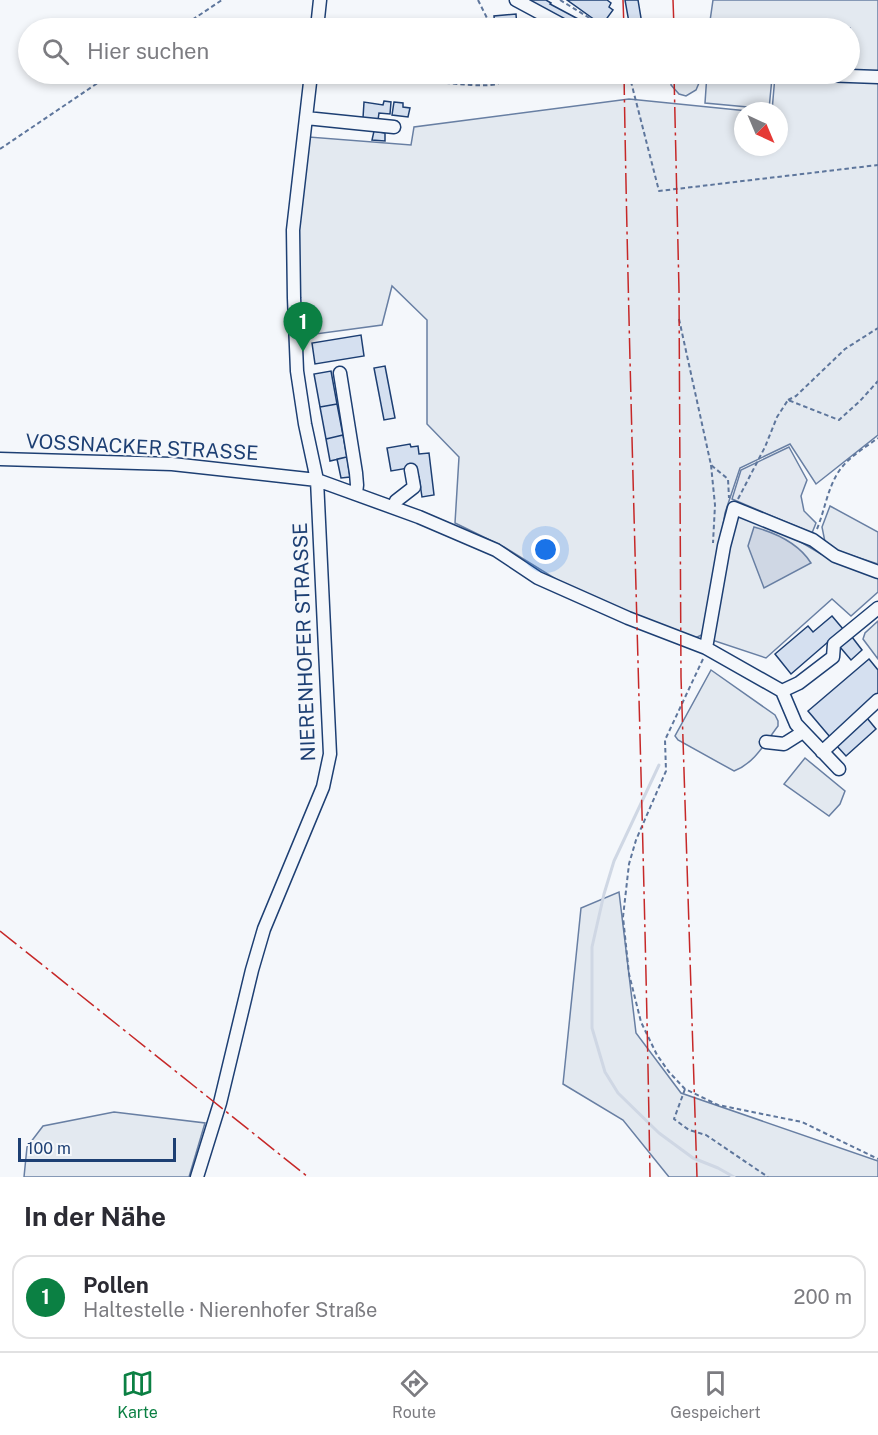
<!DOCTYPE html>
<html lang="de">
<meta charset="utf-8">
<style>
body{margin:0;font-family:"Public Sans",sans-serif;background:#f2f2f3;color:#2b2b33}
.compass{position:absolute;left:734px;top:102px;width:54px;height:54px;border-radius:50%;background:#fff;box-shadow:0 3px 9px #0003;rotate:136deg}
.scale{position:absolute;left:18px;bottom:15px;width:158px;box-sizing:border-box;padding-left:6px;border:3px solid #1d3f73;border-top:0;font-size:16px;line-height:21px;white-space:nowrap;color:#1d3f73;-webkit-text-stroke:4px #f4f7fb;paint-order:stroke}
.you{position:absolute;left:546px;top:550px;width:21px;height:21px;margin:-15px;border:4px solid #fff;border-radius:50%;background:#1a73e8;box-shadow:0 0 0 9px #1a73e833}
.badge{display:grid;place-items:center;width:39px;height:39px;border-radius:50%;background:#0b8043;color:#fff;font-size:20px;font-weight:700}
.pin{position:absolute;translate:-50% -50px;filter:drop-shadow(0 2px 3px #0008)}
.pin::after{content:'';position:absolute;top:32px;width:21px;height:18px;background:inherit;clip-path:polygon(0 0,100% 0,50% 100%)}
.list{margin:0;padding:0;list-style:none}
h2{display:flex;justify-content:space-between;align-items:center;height:78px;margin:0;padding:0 24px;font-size:26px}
h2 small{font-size:20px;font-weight:400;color:#7c7c81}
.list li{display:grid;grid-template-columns:39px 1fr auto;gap:18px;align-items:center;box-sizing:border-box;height:84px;margin:0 12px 12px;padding:0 12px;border:2px solid #e1e1e2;border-radius:18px}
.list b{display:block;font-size:22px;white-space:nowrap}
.list p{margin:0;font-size:20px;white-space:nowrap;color:#7c7c81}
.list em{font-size:20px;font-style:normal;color:#7c7c81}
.icon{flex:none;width:33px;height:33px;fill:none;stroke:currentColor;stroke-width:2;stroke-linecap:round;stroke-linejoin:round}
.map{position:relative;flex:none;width:878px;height:1177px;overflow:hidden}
.search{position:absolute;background:#fff;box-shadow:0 3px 9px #0003;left:18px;right:18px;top:18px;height:66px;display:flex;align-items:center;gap:15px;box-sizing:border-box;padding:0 21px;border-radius:33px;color:#7c7c81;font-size:22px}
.sheet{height:174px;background:#fff}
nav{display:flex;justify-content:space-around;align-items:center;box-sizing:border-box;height:84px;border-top:2px solid #e1e1e2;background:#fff;font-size:16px;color:#7c7c81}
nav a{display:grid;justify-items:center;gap:3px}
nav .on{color:#0b8043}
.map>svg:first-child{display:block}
.green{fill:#e3e9f0;stroke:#687fa3;stroke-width:1.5}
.parking{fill:#e3e8f0;stroke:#687fa3;stroke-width:1.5}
.water{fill:#cfd7e4;stroke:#687fa3;stroke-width:1.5}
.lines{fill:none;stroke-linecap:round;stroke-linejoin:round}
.stream{stroke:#cfd7e4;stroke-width:3}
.building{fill:#d5e0f0;stroke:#1d3f73;stroke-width:1.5}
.minor-casing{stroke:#1d3f73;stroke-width:15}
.path{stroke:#5e769c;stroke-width:2;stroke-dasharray:4.5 3;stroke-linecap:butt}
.minor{stroke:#f4f7fb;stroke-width:12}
.power{stroke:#c62828;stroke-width:1.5;stroke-dasharray:21 4.5 3 4.5;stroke-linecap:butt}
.labels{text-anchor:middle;stroke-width:4.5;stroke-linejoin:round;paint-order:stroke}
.street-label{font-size:20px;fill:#1d3f73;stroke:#f4f7fb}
</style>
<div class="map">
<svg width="878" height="1177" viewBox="0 0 878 1177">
<rect width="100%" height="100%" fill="#f4f7fb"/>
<path class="green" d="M713 0H878V435L816 484 790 444 740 468 725 513 706 633 693 639 580 594 504 547 455 523 459 457 427 424V320L392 286 382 325 301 336 298 231 309 137 411 145 414 127 629 99 748 111H743V147H779V111H772L775 76 759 74H850V28H709Z
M672 74H696L699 83 696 90 686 96 679 94 671 85Z
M707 74H731L772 78 769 109 705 103Z
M830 506 878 532V564L826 547 822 527Z
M737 512 774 526 821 554 878 576V592L851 616 832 599 766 658 712 640 723 573Z
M878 621V659L863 639 865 633Z
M711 670 775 715 778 721V726C765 743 755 763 734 771L678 740 675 736Z
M805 758 845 791 840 804 829 816 784 784Z
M619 892 636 1033 681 1093 878 1161V1177H669L623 1120 563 1084 581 908Z
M114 1112 205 1123 189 1177H24L27 1147 43 1126Z"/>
<path class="parking" d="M789 447 807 480 801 496 804 511 816 523 812 533 732 499 741 470Z"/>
<path class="water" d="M754 527C776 533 799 544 811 563L764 588 748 546Z"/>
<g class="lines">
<path class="stream" d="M659 765 614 861 604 894 592 947V1028L605 1072 618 1093 659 1133 693 1158 718 1168 734 1177"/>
</g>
<path class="building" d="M530 0H546L551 3 550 4 595 28H575L528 3Z
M567 0H607L611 3 609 7 613 10 602 25Z
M625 0H638L642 24 637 28H630Z
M516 14 517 28H495L494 16Z
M384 101 391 102 390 114 379 113 378 120 363 118 364 102 383 105Z
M394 102 403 103V107L410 108 408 117 392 115Z
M374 131 385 133V141L372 140Z
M361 335 364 356 315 364 312 343Z
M385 366 395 418 384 420 374 368Z
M331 371 337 404 320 407 314 374Z
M337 404 343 435 326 439 320 407Z
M343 435 347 457 330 461 326 439Z
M410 444 411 447 418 446 419 454 429 453 434 495 422 497 419 477 416 478 414 467 391 471 387 448Z
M347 457 350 477 341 478 337 459Z
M832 616 843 629 791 674 775 654 808 626 813 632Z
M852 637 862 650 851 660 840 647Z
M869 659 878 670V697L830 737 808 711Z
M867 718 876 729 846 756 836 745Z"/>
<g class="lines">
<g class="minor-casing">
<path id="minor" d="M516 0 568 28
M317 28 320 0
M795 74 878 77
M306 118 394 127
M340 373 356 473 357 485 356 493
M0 459 172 464 317 480 419 517 496 550 538 578 628 618 706 648 724 546 734 508 813 540 835 556 878 572
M394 507 396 501 414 487 411 470
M706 648 782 691 799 683 833 657 834 644 878 608
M782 691 796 724 839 769
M766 742 784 744 803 732
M822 752 878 700
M197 1177 220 1103 252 970 264 929 323 787 330 754 317 480 305 424 297 371 294 298 293 230 311 74"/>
</g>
<path class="path" d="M478 0 492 28
M560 0 606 28
M180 28 222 0
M446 74 447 83C460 84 485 87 497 84 502 82 505 78 507 74
M629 74 659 191 878 165
M0 149 111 74
M679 319 711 465 728 479 729 498
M788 400 796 396 845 349 878 328
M711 465 715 505 713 543
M738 499 765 447 777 417 788 400 839 420 860 401 878 381
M817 529C824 512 827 492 836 476 845 459 863 449 878 438
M703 659 665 740 666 771 636 840 629 864 623 917 629 974 641 1022 657 1055 669 1072 685 1089 718 1105 802 1122 878 1159
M685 1089 674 1119 689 1130 706 1135 768 1177"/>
<use href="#minor" class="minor"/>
<path class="power" d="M623 0 624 28
M673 0 674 28
M624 74C630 441 644 809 650 1177
M674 74 679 290 681 677 697 1177
M0 931 308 1177"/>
</g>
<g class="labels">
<g class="street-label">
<text transform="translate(142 447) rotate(3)" y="7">VOSSNACKER STRASSE</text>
<text transform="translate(304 642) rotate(-92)" y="7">NIERENHOFER STRASSE</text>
</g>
</g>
</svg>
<svg class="compass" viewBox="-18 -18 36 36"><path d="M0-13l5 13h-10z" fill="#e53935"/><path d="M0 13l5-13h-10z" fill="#7c7c81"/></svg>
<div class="scale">100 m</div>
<div class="you"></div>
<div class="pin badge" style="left:303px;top:352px">1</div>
<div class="search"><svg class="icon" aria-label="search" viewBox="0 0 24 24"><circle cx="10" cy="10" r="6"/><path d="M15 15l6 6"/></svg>Hier suchen</div>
</div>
<section class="sheet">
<h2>In der Nähe<small></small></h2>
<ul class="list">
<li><span class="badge">1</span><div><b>Pollen</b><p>Haltestelle · Nierenhofer Straße</p></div><em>200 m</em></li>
</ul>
</section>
<nav>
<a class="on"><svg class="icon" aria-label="map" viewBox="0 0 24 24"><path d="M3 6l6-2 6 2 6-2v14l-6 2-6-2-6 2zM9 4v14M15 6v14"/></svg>Karte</a>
<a><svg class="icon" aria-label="directions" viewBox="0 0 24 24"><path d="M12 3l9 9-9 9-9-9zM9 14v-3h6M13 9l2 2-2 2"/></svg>Route</a>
<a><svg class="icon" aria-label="saved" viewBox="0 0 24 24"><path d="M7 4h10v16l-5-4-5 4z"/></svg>Gespeichert</a>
</nav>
